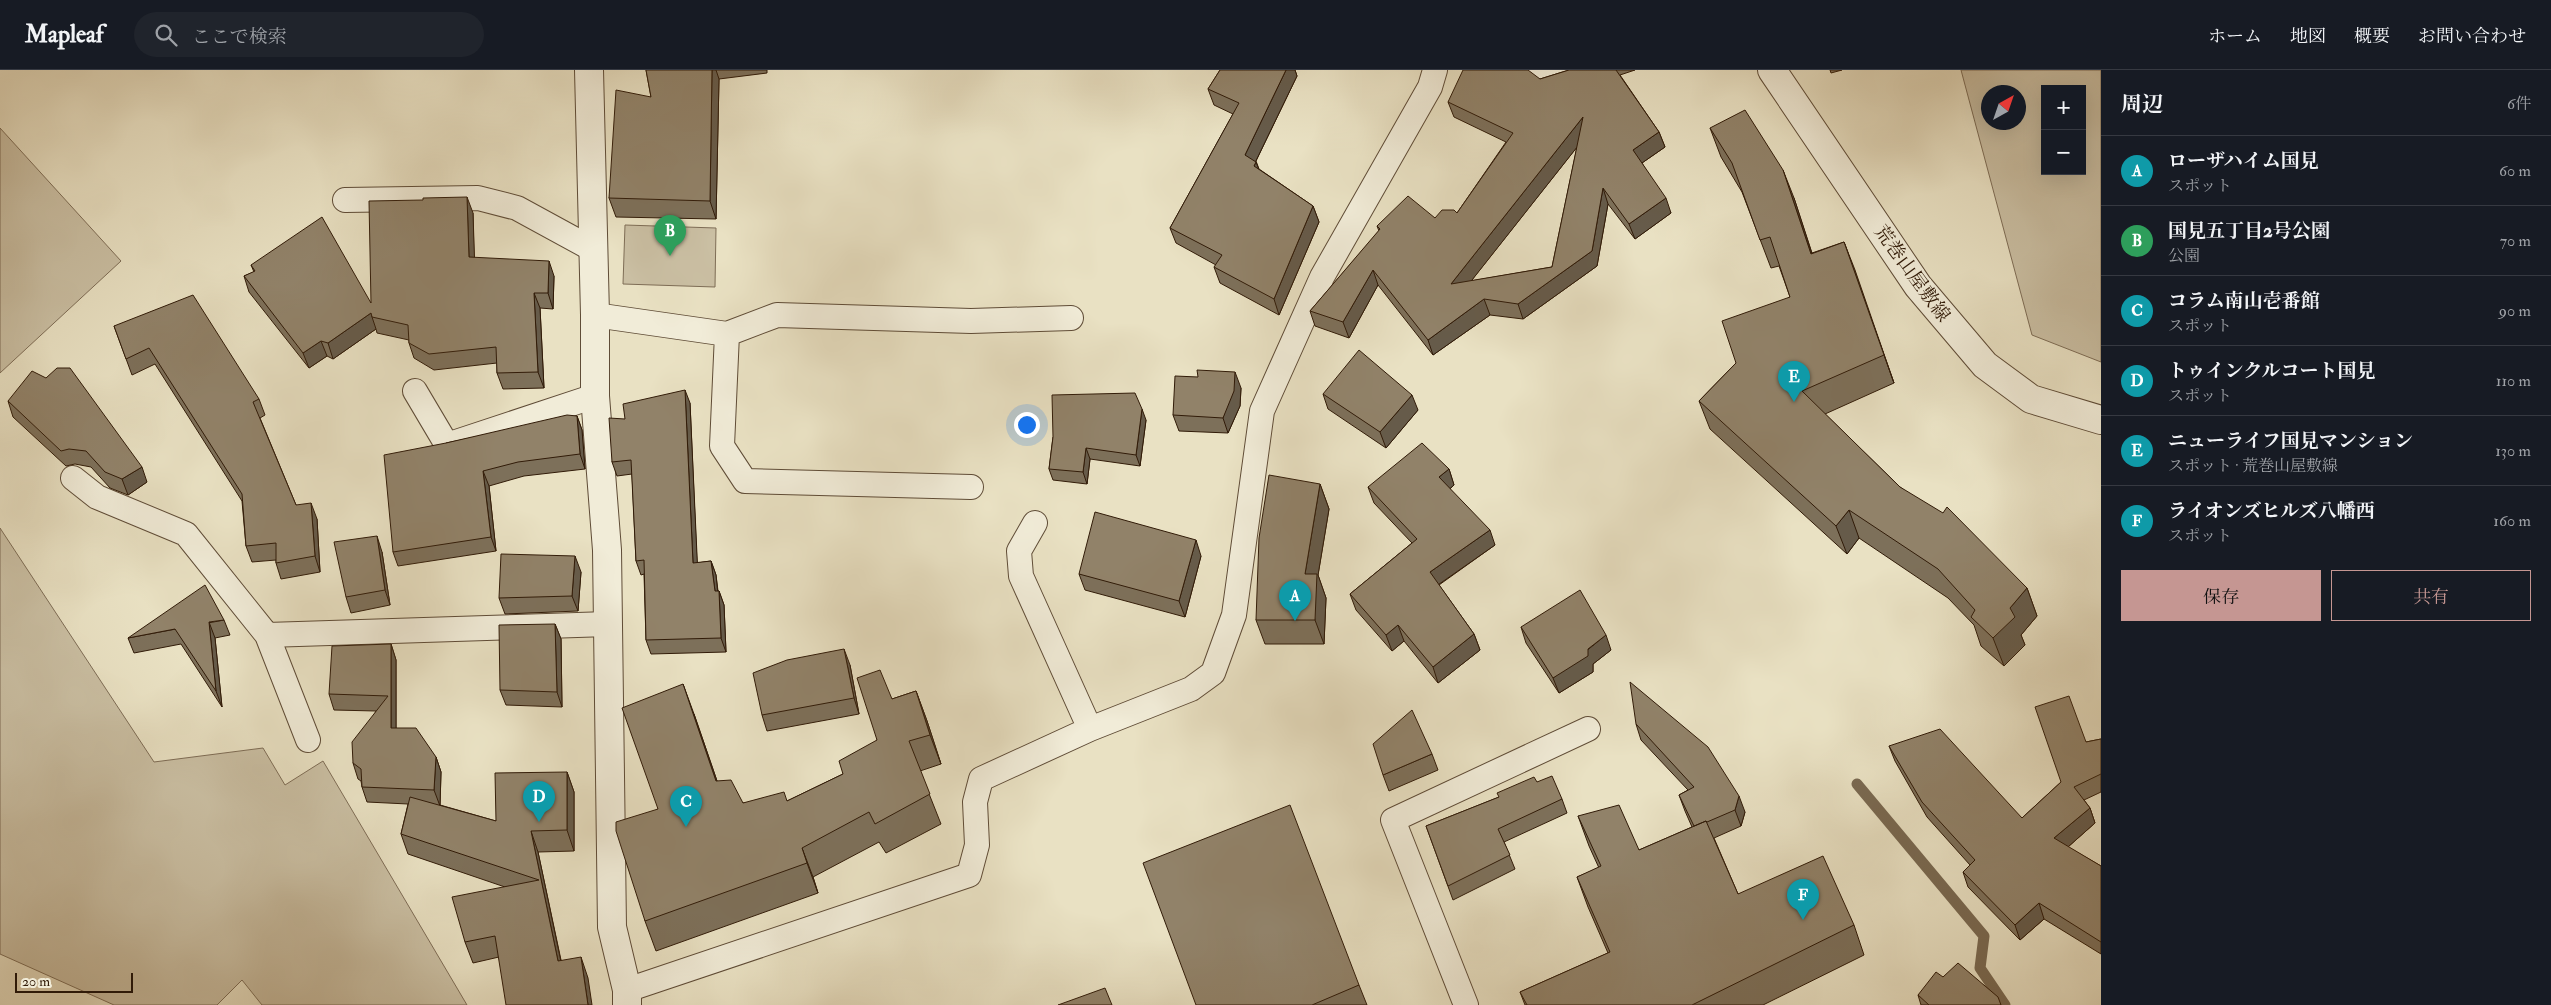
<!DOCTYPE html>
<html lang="ja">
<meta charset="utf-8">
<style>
body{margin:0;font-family:"IM FELL Double Pica","Noto Serif JP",serif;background:#20242c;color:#f1f3f6}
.controls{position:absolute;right:15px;top:15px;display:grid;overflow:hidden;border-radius:0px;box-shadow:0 5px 20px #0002}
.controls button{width:45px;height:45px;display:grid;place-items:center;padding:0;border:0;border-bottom:1px solid #363941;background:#171b24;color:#f1f3f6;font:25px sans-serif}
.compass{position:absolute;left:1981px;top:15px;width:45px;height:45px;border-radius:50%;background:#171b24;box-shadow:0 5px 20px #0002;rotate:40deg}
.scale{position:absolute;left:15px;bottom:12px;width:118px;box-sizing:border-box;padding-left:5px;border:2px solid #311b08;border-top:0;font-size:14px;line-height:18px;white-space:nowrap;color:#311b08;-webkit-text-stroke:4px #f1ecd8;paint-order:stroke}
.you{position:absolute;left:1026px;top:354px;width:18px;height:18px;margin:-12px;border:4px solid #fff;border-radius:50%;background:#1a73e8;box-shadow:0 0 0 8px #1a73e833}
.badge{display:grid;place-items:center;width:32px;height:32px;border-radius:50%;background:#c59692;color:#fff;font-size:16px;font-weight:700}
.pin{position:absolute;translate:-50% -41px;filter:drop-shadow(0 1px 2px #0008)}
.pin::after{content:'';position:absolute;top:26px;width:18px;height:15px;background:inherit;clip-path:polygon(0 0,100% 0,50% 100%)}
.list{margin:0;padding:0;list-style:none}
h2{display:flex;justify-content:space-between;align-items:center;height:65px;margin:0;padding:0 20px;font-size:21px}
h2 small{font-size:16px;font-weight:400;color:#9ea1a6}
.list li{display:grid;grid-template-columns:32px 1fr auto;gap:15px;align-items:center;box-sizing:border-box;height:70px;padding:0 20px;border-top:1px solid #363941}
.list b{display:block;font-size:19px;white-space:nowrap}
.list p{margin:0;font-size:16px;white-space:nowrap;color:#9ea1a6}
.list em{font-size:16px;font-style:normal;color:#9ea1a6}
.actions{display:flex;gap:10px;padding:15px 20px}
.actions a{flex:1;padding:11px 0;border:1px solid #c59692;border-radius:0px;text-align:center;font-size:18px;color:#c59692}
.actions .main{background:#c59692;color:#111}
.icon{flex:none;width:28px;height:28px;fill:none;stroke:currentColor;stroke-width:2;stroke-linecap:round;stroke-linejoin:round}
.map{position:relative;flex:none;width:2101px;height:935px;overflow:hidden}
header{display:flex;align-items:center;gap:30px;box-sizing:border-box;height:70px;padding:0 25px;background:#171b24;border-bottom:1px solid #363941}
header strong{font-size:24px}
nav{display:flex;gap:28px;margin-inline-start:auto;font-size:18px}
.search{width:350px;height:45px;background:#20242c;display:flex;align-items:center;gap:12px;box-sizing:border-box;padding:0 18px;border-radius:28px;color:#9ea1a6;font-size:19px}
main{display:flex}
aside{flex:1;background:#171b24}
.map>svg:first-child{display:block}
.green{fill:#cabfa3;stroke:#7e6d56;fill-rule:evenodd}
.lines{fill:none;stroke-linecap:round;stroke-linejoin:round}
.stream{stroke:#7a6a52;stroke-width:11}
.service-casing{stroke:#5f4c37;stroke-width:26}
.minor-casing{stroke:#5f4c37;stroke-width:30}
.tertiary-casing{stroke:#5f4c37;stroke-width:30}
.service{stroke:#f1ecd8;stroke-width:24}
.minor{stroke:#f1ecd8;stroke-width:28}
.tertiary{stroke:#f1ecd8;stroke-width:28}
.wall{fill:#7d705a;stroke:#311b08;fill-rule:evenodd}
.shaded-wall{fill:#665b4a;stroke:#311b08}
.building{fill:#918269;stroke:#311b08;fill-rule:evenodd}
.labels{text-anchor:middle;stroke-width:4;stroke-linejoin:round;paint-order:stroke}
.street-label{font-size:19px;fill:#311b08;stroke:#f1ecd8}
</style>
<header>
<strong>Mapleaf</strong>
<div class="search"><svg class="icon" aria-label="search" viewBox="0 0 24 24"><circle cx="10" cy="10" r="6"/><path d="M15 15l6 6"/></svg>ここで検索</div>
<nav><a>ホーム</a><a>地図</a><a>概要</a><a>お問い合わせ</a></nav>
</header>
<main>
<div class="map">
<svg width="2101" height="935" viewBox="0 0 2101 935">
<rect width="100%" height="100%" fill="#e9e1c3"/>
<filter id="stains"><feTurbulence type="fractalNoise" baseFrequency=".004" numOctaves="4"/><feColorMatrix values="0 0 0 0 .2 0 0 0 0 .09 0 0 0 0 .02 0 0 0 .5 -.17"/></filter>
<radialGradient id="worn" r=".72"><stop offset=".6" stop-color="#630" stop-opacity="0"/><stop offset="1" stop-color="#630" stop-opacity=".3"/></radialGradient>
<path class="green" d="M1961 0H2101V292L2032 265ZM2045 19H2082V101H2045ZM2018 22V52H1988V22Z
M0 58 121 191 0 303Z
M625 155 716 158 715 217 623 214Z
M0 458 154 692 263 678 285 715 323 691 467 935H262L242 910 217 935H114L0 884Z"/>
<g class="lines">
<path class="stream" d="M1857 714 1984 866 1980 898 2005 935"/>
<g class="service-casing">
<path id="service" d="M1536 0 1548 11 1583 0
M345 130 478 128 517 138 594 180
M595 245 727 264 722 376 745 411 971 417
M727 264 777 245 971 251 1071 248
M415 321 447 375 595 326
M73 408 97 427 186 464 267 565 308 670
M1035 453 1019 481 1021 506 1090 659
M267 565 608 554
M627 920 969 805 977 775 975 732 981 709 1090 659 1191 619 1213 603 1234 545 1262 341 1322 207 1430 17 1435 0
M1466 935 1393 750 1588 659"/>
</g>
<g class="minor-casing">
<path id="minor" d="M589 0 595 245V326L607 480 612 857 627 920V935"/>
</g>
<g class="tertiary-casing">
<path id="tertiary" d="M1772 0 1918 216 1985 295 2031 329 2101 350"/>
</g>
<use href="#service" class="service"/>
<use href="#minor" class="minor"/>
<use href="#tertiary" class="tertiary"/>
</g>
<path class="wall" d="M646 0H767V3L719 9 716 149 616 147 609 128 651 27Z
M1220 0H1295L1297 6 1256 91 1259 99 1313 136 1319 152 1279 245 1220 213 1214 197 1216 195 1176 173 1170 158 1233 44 1214 35 1208 19Z
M1569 0H1635L1620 5 1659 62 1665 77 1642 93 1671 143 1635 169 1608 134 1597 196 1523 249 1490 245 1433 285 1378 215 1349 268 1315 256 1310 241 1379 161 1377 156 1435 148 1457 143 1506 72 1454 47 1448 32 1540 9ZM1577 77 1552 197 1471 211Z
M1830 0H1842L1831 3Z
M1710 58 1794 128 1812 183 1844 172 1894 313 1825 344 1900 417 2027 518 2037 546 2021 565 2025 575 2004 596 1981 576 1974 555 1948 528 1859 468 1847 484 1710 359 1699 331 1736 293 1790 227 1779 196 1771 198 1742 122 1721 87Z
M473 143 474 188 554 206 553 239 540 238 544 318 503 319 497 303V293L434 300 414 288 409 273V270L377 263 376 259 333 289 327 286 309 298 249 222 244 206 254 202 251 195 371 233Z
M114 256 259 329 265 345 260 348 296 435 317 449 320 502 281 509 276 493V490L252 492 246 476 242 431 155 294 132 305Z
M1198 307 1241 318 1240 336 1228 363 1179 361 1173 345Z
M1323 324 1418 340 1386 378 1328 339Z
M8 331 147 412 128 425 110 418 91 397 75 394 66 396 13 347Z
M690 333 697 493 711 491 716 505 718 521H719L724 535 726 582 651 584 646 570 644 504 641 505 636 491 632 404 617 406 612 392 625 349Z
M577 346 582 360 585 399 524 406 489 416 496 481 398 496 393 482 446 373Z
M1146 350 1140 396 1090 389 1087 414 1053 410 1049 399 1053 367Z
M1449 399 1454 415 1450 419 1495 475 1439 515 1474 564 1480 580 1438 613 1404 571 1392 581 1356 540 1350 524 1412 473 1374 433 1368 417Z
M1320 414 1329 439 1318 505 1326 528 1324 574H1265L1256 550Z
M382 482 390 535 351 543 346 527Z
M1201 486 1185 547 1085 520 1079 504Z
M581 502 578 541 505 544 499 528Z
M224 550 230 565 215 568 222 637 181 574 134 583 128 568Z
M555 554 561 569 562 637 506 635 500 620Z
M1521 557 1611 580 1593 594V602L1559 623 1526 573Z
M391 574 396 590V658L436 687 441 702 440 735 496 751 567 702 574 722V781L538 782 561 890 588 908 499 887 473 893 465 872 505 817 408 784 401 764 408 734 367 732 362 717 361 711 358 709 353 693 376 641 334 640 329 624Z
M850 595 859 644 767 661 762 645Z
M916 621 927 651 941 694 920 701 941 754 886 783 879 772 813 807 818 823 656 881 645 851 658 739 694 644 717 711 743 733 787 731 843 704 877 670 892 629Z
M1636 654 1745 742 1741 756 1714 768 1738 824 1854 855 1864 885 1763 935H1525L1520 922 1608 883 1588 837 1577 807 1599 798 1589 776 1578 746 1639 780 1692 757 1685 741 1679 725 1688 720 1641 670Z
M2101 669V722L2084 730 2090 738 2095 753 2068 777 2101 796V884L2044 849 2020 870 1968 817 1963 802 1970 795 1927 747 1895 691 1889 676 2022 748 2061 712 2086 672Z
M1432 684 1438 700 1389 721 1383 705Z
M1537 712 1562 729 1567 743 1504 772 1515 799 1453 830 1426 756Z
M1943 907 2001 935H1921L1918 925Z
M1359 915 1367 935H1196Z"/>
<path class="shaded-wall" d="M712 0H716L719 9 716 149 710 131Z
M1286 0H1295L1297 6 1251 101 1245 85Z
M1583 47 1589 62 1457 229 1451 214Z
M1659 62 1665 77 1639 95 1633 80Z
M1256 92 1262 108 1254 96Z
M1783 100 1794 128 1821 212 1811 184Z
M1603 118 1608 134 1597 196 1523 249 1518 234 1592 181Z
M467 127 473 143 475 203 469 187Z
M1666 128 1671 143 1635 169 1629 154Z
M1313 136 1319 152 1279 245 1274 229Z
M1844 172 1855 200 1894 313 1884 285Z
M549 191 554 206 553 239 548 223Z
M1373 200 1378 215 1349 268 1343 252Z
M534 223 540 238 544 318 538 302Z
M1484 229 1490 245 1433 285 1428 270Z
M371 243 372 247 376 259 333 289 328 273Z
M321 271 327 286 309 298 303 283Z
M1235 302 1241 318 1240 336 1228 363 1223 348Z
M685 320 690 333 698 507 693 493Z
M1412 325 1418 340 1386 378 1380 362Z
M1142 339 1146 350 1140 396 1136 385Z
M577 346 582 360 585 399 580 384Z
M1086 378 1090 389 1087 414 1083 402Z
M142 397 147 412 128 425 122 409Z
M1449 399 1454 415 1445 423 1439 407Z
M483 401 489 416 496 481 491 467Z
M1320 414 1329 439 1318 505 1326 528 1324 574 1315 550 1305 504Z
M311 433 317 449 320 502 315 486Z
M1849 440 1859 468 1847 484 1836 456Z
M1490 460 1495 475 1435 517 1430 502Z
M377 466 382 482 390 535 385 520Z
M1196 470 1201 486 1185 547 1179 531Z
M575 486 581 502 578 541 572 526Z
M711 491 716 505 719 535 715 521Z
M2027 518 2037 546 2021 565 2025 575 2004 596 1993 568 2010 538Z
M719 521 724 535 726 582 721 568Z
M209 552 215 568 222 637 216 621Z
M555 554 561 569 562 637 557 622Z
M1398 555 1404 571 1392 581 1386 565Z
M1474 564 1480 580 1438 613 1433 597Z
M1606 565 1611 580 1593 594V602L1559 623 1553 608Z
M391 574 396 590V674L391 658Z
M844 579 850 595 859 644 854 628Z
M683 614 694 644 727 740 716 711Z
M916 621 927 651 941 694 930 665Z
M436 687 441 702 440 736 434 720Z
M567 702 574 722V781L567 760Z
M1739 726 1745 742 1741 756 1735 740Z
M2090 738 2095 753 2060 784 2054 768Z
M531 761 538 782 565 911 558 891Z
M802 778 813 807 818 823 807 793Z
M2039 833 2044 849 2020 870 2015 855Z
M581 887 588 908 592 935H588Z"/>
<path class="building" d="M646 0H712L710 131 609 128 616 20 651 27Z
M1220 0H1286L1245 85 1256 92 1254 96 1313 136 1274 229 1214 197 1222 185 1170 158 1239 33 1208 19Z
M1463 0H1528L1540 9 1569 0H1616L1659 62 1633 80 1666 128 1629 154 1603 118 1592 181 1518 234 1484 229 1428 270 1373 200 1343 252 1310 241 1380 159 1377 156 1408 126 1435 148 1442 140H1454L1457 143 1513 63 1448 32ZM1583 47 1552 197 1451 214Z
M1745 40 1783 100 1811 184 1844 172 1884 285 1802 321 1900 417 1943 443 1947 437 2027 518 2010 538 2015 547 1993 568 1971 547 1975 540 1938 499 1849 440 1836 456 1699 331 1736 293 1722 251 1790 227 1770 167 1760 170 1732 93 1710 58Z
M467 127 469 187 549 191 548 223H534L538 302 497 303 496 277 429 284 409 273 408 255 372 247 371 243 328 273 321 271 303 283 244 206 255 201 251 195 322 147 371 233 369 131 423 130V128Z
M193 225 259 329 253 332 296 435 311 433 315 486 276 493V473L246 476 242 424 149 278 126 289 114 256Z
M1359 280 1412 325 1380 362 1323 324Z
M57 298H70L142 397 122 409 105 402 86 381 69 379 61 381 8 331 32 301 46 308Z
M1197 300 1235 302 1234 321 1223 348 1173 345 1175 306 1198 307Z
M685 320 693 493 711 491 715 521H719L721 568 646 570 644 490 636 491 631 390 612 392 609 348 625 349 623 334Z
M1135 323 1142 339 1136 385 1086 378 1083 402 1049 399 1053 367 1052 325Z
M567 345 577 346 580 384 518 392 483 401 491 467 393 482 384 385 446 373Z
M1422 373 1449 399 1439 407 1490 460 1430 502 1474 564 1433 597 1398 555 1386 565 1350 524 1417 469 1368 417Z
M1269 405 1320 414 1305 504H1317L1315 550H1256L1259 468Z
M1095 442 1196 470 1179 531 1079 504Z
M377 466 385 520 346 527 334 472Z
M501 484 575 486 572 526 499 528Z
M205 515 224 550 209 552 216 621 175 559 128 568Z
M1580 520 1606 565 1588 579V586L1553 608 1521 557Z
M555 554 557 622 500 620 499 555Z
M391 574V658H416L436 687 434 720 362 717 361 699 353 693 352 672 388 626 329 624 332 576Z
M844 579 854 628 762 645 753 603 787 590Z
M880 600 892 629 916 621 930 665 909 671 930 724 875 754 869 742 802 778 807 793 645 851 616 761V752L658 739 622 638 683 614 716 711 731 710 743 733 784 722 787 731 843 704 839 691 877 670 857 608Z
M1630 612 1708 677 1739 726 1735 740 1707 752 1706 751 1694 756 1679 725 1694 717 1636 654Z
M2069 626 2086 672 2101 669V704L2074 717 2090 738 2054 768 2101 796V872L2039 833 2015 855 1963 802 1975 790 1922 732 1889 676 1940 659 2022 748 2061 712 2035 637Z
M1412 640 1432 684 1383 705 1373 674Z
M567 702V760L531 761 558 891 581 887 588 935H506L495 866 465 872 452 827 539 810 401 764 410 727 496 751 495 703Z
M1552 706 1562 729 1498 759 1510 785 1448 816 1426 756 1499 727 1497 723 1534 707 1537 712Z
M1290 735 1359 915 1312 935H1196L1143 793Z
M1619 735 1639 780 1706 751 1738 824 1823 786 1854 855 1692 935H1527L1520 922 1610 882 1577 807 1601 796 1578 746Z
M1958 893 1998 927 2001 935H1929L1918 925 1936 902 1943 907Z
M1105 918 1112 935H1058Z"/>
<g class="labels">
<g class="street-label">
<text transform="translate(1913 203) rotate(54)" y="7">荒巻山屋敷線</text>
</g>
</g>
<rect width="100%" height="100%" filter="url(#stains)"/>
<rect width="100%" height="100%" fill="url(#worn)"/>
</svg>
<div class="controls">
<button>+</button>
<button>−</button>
</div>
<svg class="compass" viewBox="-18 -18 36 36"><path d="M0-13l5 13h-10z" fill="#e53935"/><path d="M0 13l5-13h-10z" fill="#9ea1a6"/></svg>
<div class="scale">20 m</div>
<div class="you"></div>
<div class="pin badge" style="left:1295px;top:551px;background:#0f9aa8">A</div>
<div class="pin badge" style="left:670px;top:186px;background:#2e9e5b">B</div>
<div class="pin badge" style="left:686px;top:757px;background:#0f9aa8">C</div>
<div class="pin badge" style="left:539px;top:752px;background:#0f9aa8">D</div>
<div class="pin badge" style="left:1794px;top:332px;background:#0f9aa8">E</div>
<div class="pin badge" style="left:1803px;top:850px;background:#0f9aa8">F</div>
</div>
<aside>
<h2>周辺<small>6件</small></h2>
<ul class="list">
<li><span class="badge" style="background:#0f9aa8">A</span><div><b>ローザハイム国見</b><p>スポット</p></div><em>60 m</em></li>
<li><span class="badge" style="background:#2e9e5b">B</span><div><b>国見五丁目2号公園</b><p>公園</p></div><em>70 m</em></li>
<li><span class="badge" style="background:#0f9aa8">C</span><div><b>コラム南山壱番館</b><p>スポット</p></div><em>90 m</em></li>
<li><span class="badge" style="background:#0f9aa8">D</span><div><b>トゥインクルコート国見</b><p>スポット</p></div><em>110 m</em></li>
<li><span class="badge" style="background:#0f9aa8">E</span><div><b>ニューライフ国見マンション</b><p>スポット · 荒巻山屋敷線</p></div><em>130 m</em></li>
<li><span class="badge" style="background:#0f9aa8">F</span><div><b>ライオンズヒルズ八幡西</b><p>スポット</p></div><em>160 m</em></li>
</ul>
<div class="actions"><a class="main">保存</a><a>共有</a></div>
</aside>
</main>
